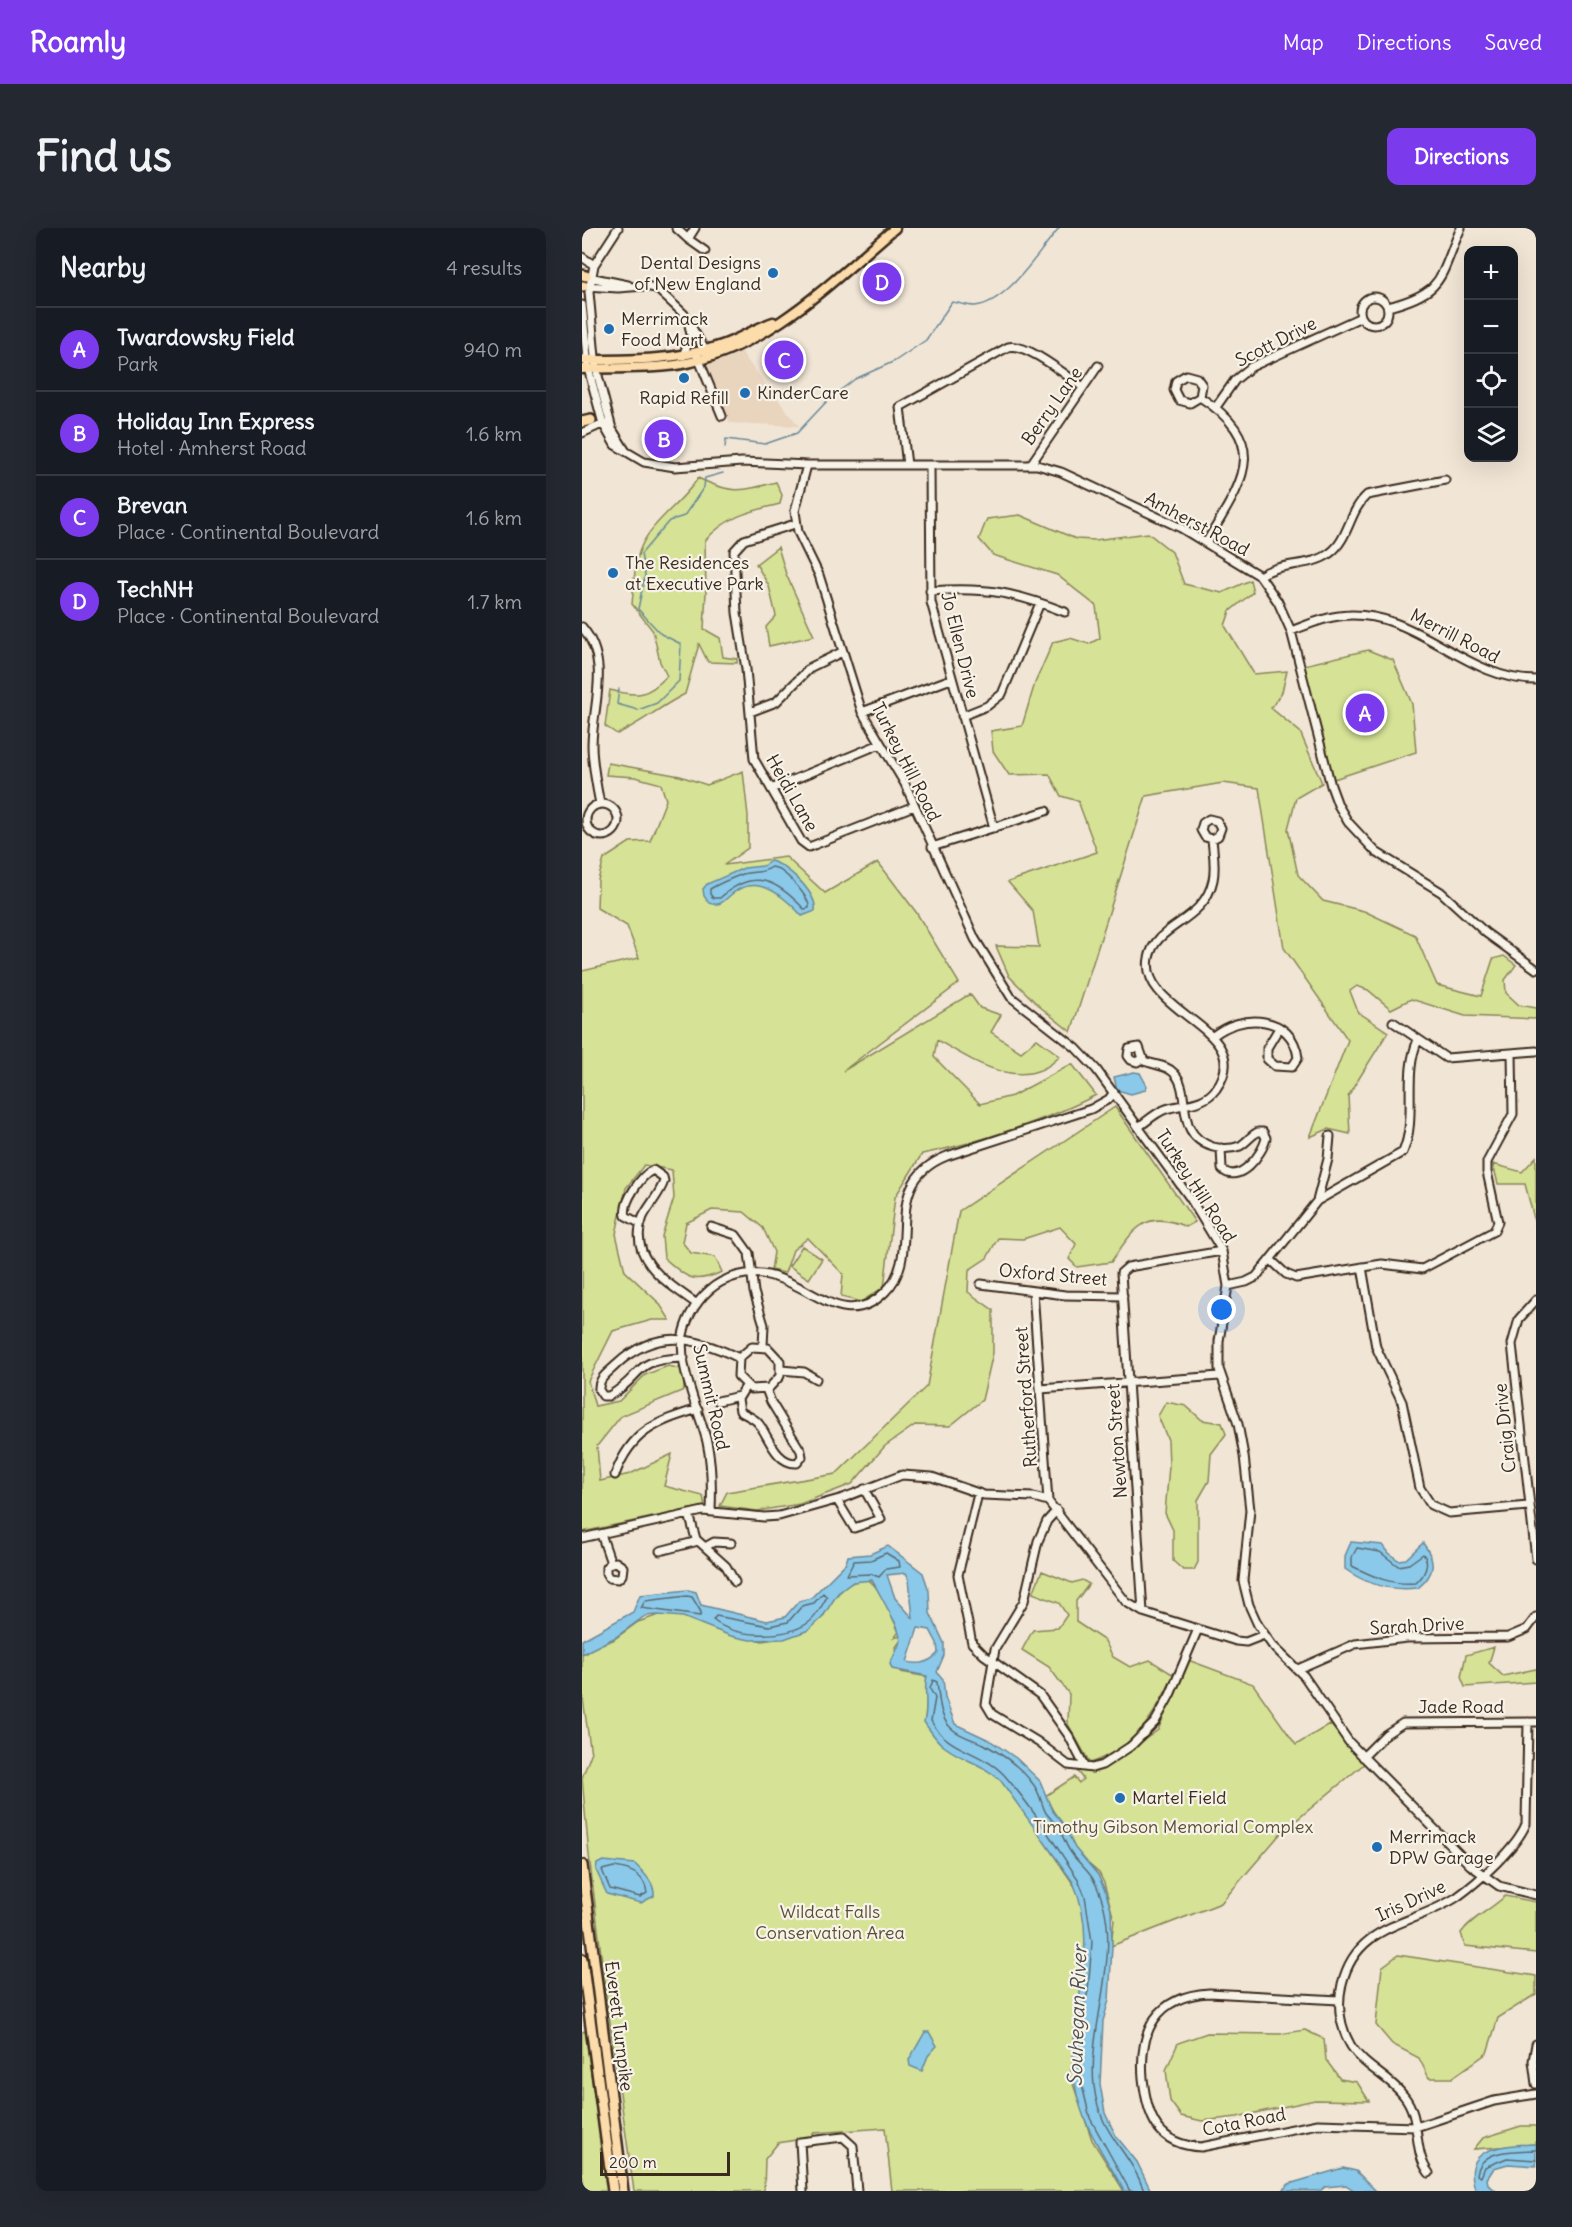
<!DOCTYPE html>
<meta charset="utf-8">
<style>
body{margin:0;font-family:Delius,sans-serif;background:#242831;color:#f1f3f6}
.controls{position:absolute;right:18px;top:18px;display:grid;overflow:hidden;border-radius:12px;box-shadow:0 6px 24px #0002}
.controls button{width:54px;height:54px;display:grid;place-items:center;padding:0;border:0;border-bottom:2px solid #363941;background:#171b24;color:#f1f3f6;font:30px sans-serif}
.scale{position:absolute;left:18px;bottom:15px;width:130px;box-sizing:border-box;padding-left:6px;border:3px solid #3b2a1e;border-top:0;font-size:16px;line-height:21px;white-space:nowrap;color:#3b2a1e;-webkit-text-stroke:4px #f7f3e8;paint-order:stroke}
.you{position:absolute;left:640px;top:1082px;width:21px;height:21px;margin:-15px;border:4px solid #fff;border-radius:50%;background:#1a73e8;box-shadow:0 0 0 9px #1a73e833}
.badge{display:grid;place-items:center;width:39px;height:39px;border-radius:50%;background:#7c3aed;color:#fff;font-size:20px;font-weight:700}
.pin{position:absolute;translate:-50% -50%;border:3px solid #fff;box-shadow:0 2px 6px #0006}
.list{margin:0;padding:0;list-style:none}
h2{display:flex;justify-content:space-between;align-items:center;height:78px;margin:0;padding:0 24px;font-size:26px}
h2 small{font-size:20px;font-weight:400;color:#9ea1a6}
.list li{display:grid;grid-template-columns:39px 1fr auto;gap:18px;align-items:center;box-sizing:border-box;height:84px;padding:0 24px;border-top:2px solid #363941}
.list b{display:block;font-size:22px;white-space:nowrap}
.list p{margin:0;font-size:20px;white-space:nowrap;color:#9ea1a6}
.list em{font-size:20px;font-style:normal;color:#9ea1a6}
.icon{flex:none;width:33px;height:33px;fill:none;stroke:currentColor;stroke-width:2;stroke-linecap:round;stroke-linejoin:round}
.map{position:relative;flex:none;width:954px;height:1963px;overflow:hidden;border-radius:12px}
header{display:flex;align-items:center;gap:36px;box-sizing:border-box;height:84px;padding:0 30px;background:#7c3aed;color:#fff}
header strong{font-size:28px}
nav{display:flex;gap:33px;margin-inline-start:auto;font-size:21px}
.intro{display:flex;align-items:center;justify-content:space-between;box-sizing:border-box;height:144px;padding:0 36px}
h1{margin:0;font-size:42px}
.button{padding:15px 27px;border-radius:12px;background:#7c3aed;color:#fff;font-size:21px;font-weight:700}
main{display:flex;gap:36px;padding:0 36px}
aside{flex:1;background:#171b24;border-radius:12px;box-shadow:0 6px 24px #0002}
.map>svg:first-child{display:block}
.built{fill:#e9d4be}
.green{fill:#d6e295;stroke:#88865a;stroke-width:1.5}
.water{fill:#8ac9ea;stroke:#6a8998;stroke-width:1.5;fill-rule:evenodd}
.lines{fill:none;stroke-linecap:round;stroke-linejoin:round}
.shore{stroke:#5b6a70;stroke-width:1.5}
.stream{stroke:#6a8998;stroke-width:1.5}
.minor-casing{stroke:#3b2a1e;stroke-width:11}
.major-casing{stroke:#3b2a1e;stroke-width:13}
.highway-casing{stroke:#3b2a1e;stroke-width:14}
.minor{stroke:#f7f3e8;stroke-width:7}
.major{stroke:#fcdcab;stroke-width:8}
.highway{stroke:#fcdcab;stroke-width:9}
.poi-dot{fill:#1f6fb2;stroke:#f7f3e8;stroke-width:2}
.labels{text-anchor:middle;stroke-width:4.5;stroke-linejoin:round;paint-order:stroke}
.poi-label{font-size:18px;fill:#3b2a1e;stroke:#f7f3e8;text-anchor:start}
.street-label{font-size:18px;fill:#3b2a1e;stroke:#f7f3e8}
.park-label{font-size:18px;fill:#5a4f36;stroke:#f7f3e8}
.water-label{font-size:20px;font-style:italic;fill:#4f5251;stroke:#f7f3e8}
</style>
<header>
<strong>Roamly</strong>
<nav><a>Map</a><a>Directions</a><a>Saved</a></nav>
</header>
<div class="intro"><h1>Find us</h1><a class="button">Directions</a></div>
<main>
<aside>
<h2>Nearby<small>4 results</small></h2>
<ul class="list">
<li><span class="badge">A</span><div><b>Twardowsky Field</b><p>Park</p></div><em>940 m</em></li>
<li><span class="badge">B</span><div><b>Holiday Inn Express</b><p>Hotel · Amherst Road</p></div><em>1.6 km</em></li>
<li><span class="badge">C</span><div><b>Brevan</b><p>Place · Continental Boulevard</p></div><em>1.6 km</em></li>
<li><span class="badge">D</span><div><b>TechNH</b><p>Place · Continental Boulevard</p></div><em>1.7 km</em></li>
</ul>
</aside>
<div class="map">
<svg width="954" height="1963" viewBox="0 0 954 1963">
<rect width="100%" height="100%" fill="#f1e5d5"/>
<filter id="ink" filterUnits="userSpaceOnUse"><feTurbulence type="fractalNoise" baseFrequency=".0167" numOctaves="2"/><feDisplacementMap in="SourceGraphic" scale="12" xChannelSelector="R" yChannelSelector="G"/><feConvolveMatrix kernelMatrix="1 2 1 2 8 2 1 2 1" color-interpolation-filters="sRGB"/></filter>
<g filter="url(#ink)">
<path class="built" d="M159 122 164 131 217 198 148 195 122 135Z"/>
<path class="green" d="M116 250C150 266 158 264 194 254L200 267 198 276C168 283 143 289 123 313L124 364 122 401 138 410 141 429 155 431V435L126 434 117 416 103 466C79 478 59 495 35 506L23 498 28 462C55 469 65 469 85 448L78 434 71 403 50 376C52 358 52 335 59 319 70 293 100 275 116 250Z
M438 287 494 311 513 312 566 305 590 324 602 356 640 365 668 352 671 364 648 383 643 398 672 446 705 443 700 464 689 480 718 504 740 555 714 570 706 601 716 647 741 673 782 683 833 707 855 757 899 768 911 731 922 728 934 737 923 752 924 765 937 777 954 780V791L883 788 829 771 809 781 786 762 775 758 768 763 776 784 806 804 766 868 768 906 746 901 728 909 766 812 702 720 677 560 641 555 564 568 489 804 457 778 427 748 414 718 457 719 451 683 426 654 515 624 496 573 479 568 467 546 427 547 411 523 409 503 440 498 453 455 471 414 488 410 507 416 518 410 514 378 475 347 411 327 397 311 405 291Z
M196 319 204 346 232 408 187 418 184 399 194 388 187 358 174 336Z
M786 422 811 432 830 476 834 524 752 551 722 437Z
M26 535 98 548 125 557 161 543 166 588V620L142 637 204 629 243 665 296 634 334 684 377 755 261 843 388 766 398 780 419 787 409 804 439 824 455 811 478 828C442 867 391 833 355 812L352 829 398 876 430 868 490 836 514 867C468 891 392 916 340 926L313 969 302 1059 279 1074 259 1069 261 1046 226 1010 211 1022 203 1045 189 1042 192 1024 181 1000 162 984 130 982 104 995 100 1014 109 1025 133 1029 140 1044C109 1057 106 1050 82 1030L80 1008 92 970 90 942 62 937 44 960 34 1006 43 1043 77 1075 88 1092H70L31 1103 6 1153 13 1178 37 1173 63 1147 86 1138 101 1141 102 1162 39 1188 15 1218 18 1253 48 1246 90 1226 82 1258 121 1268 123 1278 0 1304V743L57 730 45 698 15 680 16 652 22 631 48 614 68 613 84 572 79 556 53 549 24 547Z
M533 879 613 994 604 999C563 980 551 1002 529 1034L495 1039 487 1031 494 1016 478 999 441 1011 416 1010 405 1030 387 1042 386 1064 411 1082V1125L400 1172 368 1198 333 1197 303 1218 270 1256 218 1276 175 1283 138 1278 145 1264 254 1246 345 1158 377 983Z
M954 929V998L943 956H916L911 936 940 944Z
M220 1018 240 1031 227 1051 207 1038Z
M584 1174 604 1178 620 1192 640 1195 644 1206 629 1226 627 1253 616 1272V1334L612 1342H601L591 1333V1302L583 1285 587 1238 586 1212 576 1188Z
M460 1343 490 1355 500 1352 507 1356 494 1373V1394L523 1413 531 1429 548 1439 568 1432 592 1447C570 1490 557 1517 508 1535L486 1496 487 1466 467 1439 440 1422 451 1402 476 1400 485 1387 477 1375 451 1365Z
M283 1350C298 1356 310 1390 317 1404L312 1410 318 1408 319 1412 314 1419 319 1444 346 1449 343 1494 402 1534 419 1550 496 1663 501 1681 505 1720 503 1763 488 1847 510 1912 542 1963H310L303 1900 231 1905V1909L196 1915 183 1931 182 1963H52L24 1767 7 1627 0 1550 9 1526 0 1464V1425H5L10 1419 31 1412 56 1394 77 1387H99L180 1413 194 1411 241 1389C248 1372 263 1354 283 1350Z
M912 1419 907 1435 921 1448 954 1441V1454L883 1459 879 1449 884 1427Z
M606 1432 671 1456 714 1517 748 1496 782 1536 699 1605 639 1675 529 1718 532 1692 522 1655 517 1645 495 1626 463 1568 492 1549 497 1555 501 1551 495 1543 523 1540 576 1502Z
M923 1668 954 1674V1725L883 1718 879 1705C890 1689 909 1682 923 1668Z
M816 1727 954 1748V1766L916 1790 905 1825 870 1850H847L837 1830 810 1816 794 1797 800 1739Z
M723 1802 742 1811 744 1832 758 1851 775 1854 787 1873 733 1872 655 1889 620 1893 599 1888 588 1873 584 1842 596 1815 625 1805 698 1806Z
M3 1803 26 1963H3L0 1945V1804Z
M939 1898H954V1916L892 1921 901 1910Z"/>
<path class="water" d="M188 633C204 635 236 666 233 683L220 688C204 670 176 645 151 665 142 672 140 679 127 675L122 668 121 661 125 656 162 640 181 638Z
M552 844 558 845 565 858 563 862 549 866 535 862 532 849Z
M769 1314 801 1317 807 1325 816 1332 824 1331 841 1315C854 1333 854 1345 836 1360 810 1363 785 1357 763 1341V1328Z
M306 1318 341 1345 347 1363 348 1385 362 1415V1427L355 1444 361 1451 363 1469 373 1496 407 1512 434 1530 458 1553 470 1582 482 1597 493 1620 516 1647 524 1665 529 1682 530 1718 527 1772 521 1793 518 1856 523 1885 534 1908 555 1934 569 1963H542C523 1927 499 1898 493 1856 483 1787 521 1721 491 1654L419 1553C400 1535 382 1533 363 1519 354 1513 348 1502 342 1494 347 1477 341 1464 345 1448L310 1441 308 1436 319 1413 315 1398 290 1352 271 1354 256 1365 240 1390 227 1402 202 1411 168 1412 149 1408 101 1389 76 1387 63 1388 34 1409 0 1426V1412L51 1384 58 1367 106 1362 114 1364 119 1377 185 1393 203 1389 217 1373 229 1370 264 1335 266 1328 288 1326ZM324 1345 327 1351 331 1390 313 1370 305 1347ZM336 1400 348 1402 355 1415 356 1425C347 1435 338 1437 325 1434Z
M21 1633 53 1636C62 1645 73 1655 72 1668L59 1675 25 1666 14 1642 15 1636Z
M343 1804H347L355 1818 346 1828 340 1843 328 1838 327 1832Z
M954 1916V1938L926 1936 912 1940 905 1951 906 1956 914 1963H894C877 1918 922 1917 954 1916Z
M761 1940 774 1943 794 1963H773L764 1957 743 1959 738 1963H700L707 1956Z"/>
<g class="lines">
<path class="shore" d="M190 639C201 640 228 669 227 680L222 681C194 651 171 640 138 670H131L128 666V661C138 655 150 650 161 646 172 643 180 646 190 639Z
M775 1320 798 1324 816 1338 827 1336 841 1326C849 1335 842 1348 834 1355 809 1357 792 1349 770 1338V1329Z
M304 1325 317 1333 318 1339 304 1341 297 1349 289 1346 265 1347 272 1333 289 1332Z
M241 1365 245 1369C239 1378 236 1388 226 1395 202 1411 153 1410 131 1392L134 1388 187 1398 206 1394 220 1378 232 1375Z
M105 1368 110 1369 119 1384 118 1388 59 1380 63 1373Z
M32 1639C49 1641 63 1647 65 1665L58 1669 28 1661 20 1642Z
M954 1922C934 1923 898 1920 895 1947L899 1949 903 1939 925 1930 954 1932
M548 1963 508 1890 499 1853 497 1798 506 1763 510 1714 503 1668 496 1651C473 1617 451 1580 424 1549 402 1523 366 1524 349 1493L353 1470 348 1461 351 1452 355 1454C357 1468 357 1489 369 1500 377 1508 392 1512 402 1516 420 1526 439 1539 451 1556 458 1564 459 1576 464 1585 468 1590 472 1594 476 1599 481 1607 483 1616 488 1623 494 1633 505 1641 511 1651 547 1715 505 1791 512 1858 518 1909 547 1920 562 1963"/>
<path class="stream" d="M143 219 144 211 183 216 215 205 247 171 273 151 313 133 344 112 370 74C377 75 386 78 393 78 426 75 457 23 477 0
M37 461 35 476 56 482 75 475 97 453 99 416 79 406 56 381 63 347 59 326 87 293 102 288 122 259 123 250 141 245"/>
<g class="minor-casing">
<path id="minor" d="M36 0 12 37 7 64 14 140 30 201 43 222
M94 0 106 11 113 0
M106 11 123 23
M0 29 12 37
M7 49 46 57
M3 58 36 60 62 58 74 60 102 86 123 122
M778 83a14 14 0 1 1 28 0a14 14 0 1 1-28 0Z
M0 77 6 140 21 196 33 217 62 234 93 239 160 234 225 237H455L479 244 599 300 678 348 696 374 709 403 749 558 756 577 766 594 794 624 859 664 904 705 954 741
M806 79C864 64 857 49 879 0
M115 127 140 188
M101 128 109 107 107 97
M618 169 620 157 615 150 604 147 594 153 592 162 597 172 608 175 618 169C692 217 659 255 624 315
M634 179 653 152 669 139 779 89
M0 205 22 195
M449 236 516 138
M225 237 213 283 216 304 237 347 280 484 323 556 393 711 429 769 494 820 514 841 608 970 640 1023 646 1058 637 1113V1141L656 1196 662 1228 668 1282 661 1353 667 1377 676 1397 690 1417 722 1448 767 1514 888 1637 917 1658 954 1667
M325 237 318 179 426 119C444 114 485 148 501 159
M348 237 349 374 412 600
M213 296 162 312 152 323 155 385 164 441 172 531 219 613 227 619 332 578
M678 348C698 333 729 340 748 325 767 311 767 283 785 267L863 252
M348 363C404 359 431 364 483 384
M0 399C29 433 11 475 10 516 10 536 14 556 18 576
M709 403C725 397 740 390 757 388 833 378 880 452 954 452
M168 484 194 474 229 439 260 424
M280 484 369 451
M380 488 405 478 420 466 458 375
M189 561 298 516
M4 592a16 16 0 1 1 32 0a16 16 0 1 1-32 0Z
M350 619 464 583
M811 794 864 830 954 823
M631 808C659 785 711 786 716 830L710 839 693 838 685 831V820L697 800
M560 831 555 834 549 832 546 828 547 821 557 819 562 833C572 837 585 837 592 845 611 864 590 906 631 919 639 921 650 921 658 918 665 914 669 907 676 904H681L684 910C681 926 656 958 640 941L639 920
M558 898C566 892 575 884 584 881 602 875 621 878 634 861 677 801 556 785 567 730 574 695 622 695 631 652 634 638 631 624 630 611L636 608 639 600 635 593 627 591 621 595 619 602 623 609 630 611
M735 973 821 924C836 889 820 847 836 812
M59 996 44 988C40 975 59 947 71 942L81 949 82 953C78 966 67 977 61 989 44 1031 87 1056 115 1076
M129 999 154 1007 167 1025 172 1064 182 1097 181 1118
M689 1032 704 1046 714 1050 800 1036 840 1041 912 1003 916 994 905 944V934L931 886 930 825
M780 1039 794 1119 820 1174 838 1260 849 1277 867 1285 946 1278
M399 1056 483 1067 541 1068
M646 1058 664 1054 674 1049 735 973 746 931 748 908
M451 1063 466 1273
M954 1072 937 1091 930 1116 954 1331
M102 1130C48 1131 64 1147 27 1168H21L17 1162C16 1150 26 1145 34 1137 74 1100 111 1108 157 1130L156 1148 169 1161 187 1160 198 1148V1133L186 1120 170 1119 157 1130
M199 1142 222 1144 234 1151
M164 1158 156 1171 158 1183C164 1188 172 1189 177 1196 187 1209 194 1236 215 1235L220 1229 219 1223 189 1174 184 1161
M458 1161 638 1148
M136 1173 157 1168
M33 1247C49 1203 74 1194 116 1181
M396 1266 376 1347 390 1415 402 1427 458 1467 487 1508 503 1539
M255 1272 272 1300 299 1291 282 1261
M129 1282C130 1259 130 1237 125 1214 117 1181 92 1132 103 1099 109 1081 122 1063 139 1054 211 1017 250 1117 303 1064 344 1024 294 956 365 928L509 881 527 871 532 864
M475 1282 465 1293 456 1313 442 1373 413 1421 404 1476 410 1486 456 1514 486 1537 510 1540 520 1537 549 1518 573 1494 588 1467 616 1401
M107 1286 114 1311 144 1338 153 1354
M19 1306 29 1335 24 1339V1345L27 1350 36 1351 40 1347 41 1339 34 1334 29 1335
M0 1310 121 1283 182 1289 197 1288 261 1270 320 1247 350 1249 402 1267 451 1269 466 1273 544 1374 561 1384 654 1413 664 1414 682 1407
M123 1319 132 1314 149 1315
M78 1323 116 1313
M561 1384 539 1045 546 1039 640 1023
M716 1441 773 1416 825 1410 926 1409 945 1401 954 1389
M781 1529 804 1506 821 1495 954 1494
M757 1772 627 1765C574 1768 557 1803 561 1850 565 1888 575 1917 619 1919L736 1896 834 1899 912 1873 954 1866
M954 1816 951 1833 954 1856
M847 1945C830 1923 840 1890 822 1868 807 1848 783 1840 769 1818 758 1799 755 1777 760 1756 775 1694 831 1698 875 1669 896 1654 934 1620 944 1596L946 1494
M221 1963 218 1914 261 1909 271 1918 275 1963"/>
</g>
<g class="major-casing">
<path id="major" d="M0 132C46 132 92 133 137 118 156 112 172 101 191 94
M0 141C33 139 67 142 100 136 186 120 249 54 313 0"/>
</g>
<g class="highway-casing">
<path id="highway" d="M0 47 4 48
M0 58H1
M0 194 9 192
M0 1637 41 1963
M0 1731 31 1963"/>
</g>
<use href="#minor" class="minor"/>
<use href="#major" class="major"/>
<use href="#highway" class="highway"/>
</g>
</g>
<g class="poi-dot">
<circle cx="191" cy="45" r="6"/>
<circle cx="27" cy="101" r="6"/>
<circle cx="102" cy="150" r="6"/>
<circle cx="163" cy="165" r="6"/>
<circle cx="31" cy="345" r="6"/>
<circle cx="538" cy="1570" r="6"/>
<circle cx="795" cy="1619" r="6"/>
</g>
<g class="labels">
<g class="poi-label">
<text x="179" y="41" text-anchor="end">Dental Designs<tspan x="179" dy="21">of New England</tspan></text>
<text x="39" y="97">Merrimack<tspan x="39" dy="21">Food Mart</tspan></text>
<text x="175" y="171">KinderCare</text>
<text x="102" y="176" text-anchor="middle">Rapid Refill</text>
<text x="43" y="341">The Residences<tspan x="43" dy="21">at Executive Park</tspan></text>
<text x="550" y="1576">Martel Field</text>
<text x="807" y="1615">Merrimack<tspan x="807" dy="21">DPW Garage</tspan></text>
</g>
<g class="street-label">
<text transform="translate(694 114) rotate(-27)" y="6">Scott Drive</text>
<text transform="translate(470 178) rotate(-55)" y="6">Berry Lane</text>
<text transform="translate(615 296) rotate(28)" y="6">Amherst Road</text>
<text transform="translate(873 408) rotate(27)" y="6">Merrill Road</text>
<text transform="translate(378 417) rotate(76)" y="6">Jo Ellen Drive</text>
<text transform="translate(324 534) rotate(63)" y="6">Turkey Hill Road</text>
<text transform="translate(210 565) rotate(60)" y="6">Heidi Lane</text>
<text transform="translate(614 958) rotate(57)" y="6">Turkey Hill Road</text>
<text transform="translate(471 1047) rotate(5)" y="6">Oxford Street</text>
<text transform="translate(129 1169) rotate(77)" y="6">Summit Road</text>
<text transform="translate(444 1169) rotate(-94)" y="6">Rutherford Street</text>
<text transform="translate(923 1200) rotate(-96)" y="6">Craig Drive</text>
<text transform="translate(535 1213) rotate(-94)" y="6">Newton Street</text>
<text transform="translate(835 1398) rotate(-3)" y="6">Sarah Drive</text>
<text x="879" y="1485">Jade Road</text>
<text transform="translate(829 1673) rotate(-25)" y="6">Iris Drive</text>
<text transform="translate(37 1798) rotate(83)" y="6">Everett Turnpike</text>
<text transform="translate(662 1894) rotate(-11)" y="6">Cota Road</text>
</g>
<g class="park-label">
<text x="591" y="1605">Timothy Gibson Memorial Complex</text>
<text x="248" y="1690">Wildcat Falls<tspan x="248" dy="21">Conservation Area</tspan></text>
</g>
<g class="water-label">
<text transform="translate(495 1788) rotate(-88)" y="7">Souhegan River</text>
</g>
</g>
</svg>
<div class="controls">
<button>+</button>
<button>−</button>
<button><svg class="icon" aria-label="locate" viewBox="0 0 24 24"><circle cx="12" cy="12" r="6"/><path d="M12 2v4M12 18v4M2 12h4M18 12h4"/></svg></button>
<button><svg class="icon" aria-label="layers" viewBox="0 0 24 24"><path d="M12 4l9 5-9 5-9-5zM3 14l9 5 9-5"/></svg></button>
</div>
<div class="scale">200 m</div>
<div class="you"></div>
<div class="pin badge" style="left:783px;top:485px">A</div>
<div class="pin badge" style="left:82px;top:211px">B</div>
<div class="pin badge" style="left:202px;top:132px">C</div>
<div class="pin badge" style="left:300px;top:54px">D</div>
</div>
</main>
